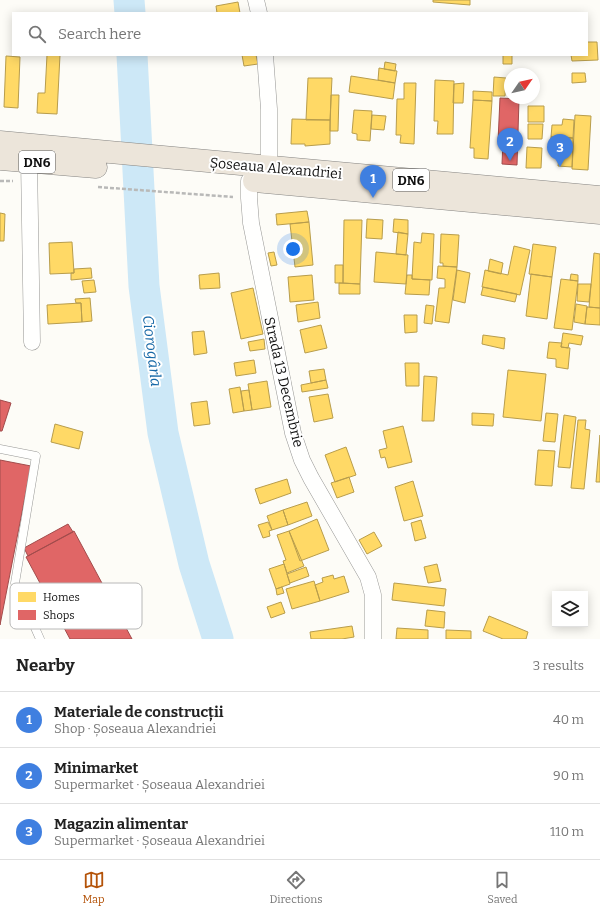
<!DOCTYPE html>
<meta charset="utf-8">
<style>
body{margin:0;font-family:Bitter,serif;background:#f6f6f6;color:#222}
.controls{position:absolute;right:12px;bottom:12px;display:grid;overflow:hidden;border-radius:0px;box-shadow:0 2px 10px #0003}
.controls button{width:36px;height:36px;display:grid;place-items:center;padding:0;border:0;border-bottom:1px solid #e0e0e0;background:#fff;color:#222;font:20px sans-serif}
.compass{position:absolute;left:504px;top:68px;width:36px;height:36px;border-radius:50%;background:#fff;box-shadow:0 2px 10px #0003;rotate:56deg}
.you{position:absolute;left:293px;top:249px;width:14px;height:14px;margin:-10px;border:3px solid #fff;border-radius:50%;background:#1a73e8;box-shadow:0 0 0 6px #1a73e833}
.badge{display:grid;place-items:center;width:26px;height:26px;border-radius:50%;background:#b45309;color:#fff;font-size:13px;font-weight:700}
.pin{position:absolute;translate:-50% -33px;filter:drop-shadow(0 1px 2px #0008)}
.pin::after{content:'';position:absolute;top:21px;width:14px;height:12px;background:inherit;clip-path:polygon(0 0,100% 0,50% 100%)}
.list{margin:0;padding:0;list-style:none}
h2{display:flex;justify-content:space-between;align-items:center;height:52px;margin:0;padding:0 16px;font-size:17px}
h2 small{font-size:13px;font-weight:400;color:#767676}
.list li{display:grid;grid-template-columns:26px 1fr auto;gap:12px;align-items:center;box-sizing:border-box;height:56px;padding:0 16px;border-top:1px solid #e0e0e0}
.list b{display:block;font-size:15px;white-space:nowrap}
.list p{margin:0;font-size:13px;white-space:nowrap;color:#767676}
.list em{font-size:13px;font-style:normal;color:#767676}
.icon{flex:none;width:22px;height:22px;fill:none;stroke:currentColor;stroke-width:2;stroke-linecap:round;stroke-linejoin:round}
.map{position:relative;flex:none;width:600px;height:639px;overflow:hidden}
.search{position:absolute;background:#fff;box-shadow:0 2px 10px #0003;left:12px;right:12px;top:12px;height:44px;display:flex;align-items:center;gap:10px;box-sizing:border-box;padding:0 14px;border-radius:0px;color:#767676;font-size:15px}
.sheet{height:220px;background:#fff}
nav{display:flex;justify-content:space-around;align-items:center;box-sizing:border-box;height:56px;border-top:1px solid #e0e0e0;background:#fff;font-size:11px;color:#767676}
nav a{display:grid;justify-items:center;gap:2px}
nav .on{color:#b45309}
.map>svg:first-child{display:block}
.homes{fill:#ffd966;stroke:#b89d4c}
.shops{fill:#e06666;stroke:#a24c4c}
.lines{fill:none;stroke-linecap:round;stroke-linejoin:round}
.river{stroke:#cde8f7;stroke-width:31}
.service-casing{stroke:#979795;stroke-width:9}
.minor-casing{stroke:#979795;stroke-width:17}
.trunk-casing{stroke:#858482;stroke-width:23}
.path{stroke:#b9b9b8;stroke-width:2.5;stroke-dasharray:4 2;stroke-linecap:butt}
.service{stroke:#fffffe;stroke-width:8}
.minor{stroke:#fffffe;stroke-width:16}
.trunk{stroke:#ece5da;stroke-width:22}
.labels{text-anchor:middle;stroke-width:4;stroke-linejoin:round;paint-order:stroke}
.shield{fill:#fff;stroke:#585858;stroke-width:1}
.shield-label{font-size:13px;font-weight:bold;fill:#111}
.street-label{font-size:14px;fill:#111;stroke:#fff}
.water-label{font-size:15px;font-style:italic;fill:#1768a6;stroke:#fff}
.key{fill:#fff;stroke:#b8b8b8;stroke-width:1}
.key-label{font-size:11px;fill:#111}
</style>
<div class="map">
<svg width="600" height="639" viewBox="0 0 600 639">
<rect width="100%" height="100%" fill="#fdfcf7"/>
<path class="homes" d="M433 0H470V5L433 2Z
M238 2 240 13H217L216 6Z
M587 42H597L598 60 572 61 571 55H587Z
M47 55H60L57 114 37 113 38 93H45Z
M242 55H256L258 64 244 66Z
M503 55H512V64H503Z
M6 56 20 57 18 108 4 107Z
M385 62 396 64 395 71 384 69Z
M379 68 397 71 395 83 378 80Z
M572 73H585L586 82 572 83Z
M351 76 395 83 393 99 349 92Z
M494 77 506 78 505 96H493Z
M308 78H332L330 120H306Z
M435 80 454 81 453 134H437L438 121H434Z
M404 83H416L414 144 400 143 401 135H396L397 99H404Z
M464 83 463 103H453L454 84Z
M473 91 492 92V101L473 100Z
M331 95H339L338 131H330Z
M473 100 492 101 488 159 474 158V148H470Z
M528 106H544V122H528Z
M354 110 372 111 370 141 357 140V134L352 133Z
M372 115 386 116 384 130 371 129Z
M575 115 591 116 588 170 572 169Z
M292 119 330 120V144L305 146V144H291Z
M563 119 574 120 573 138 551 137 552 125H562Z
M528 124H543L542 139H528Z
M551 137 573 138 572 167 558 166 559 157H554V148L550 147Z
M527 147 542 148 541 168H526Z
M307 211 309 222 277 225 276 214Z
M0 213 5 214 4 241H0Z
M367 219 383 220 382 239 366 238Z
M394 219 408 220V234L393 232Z
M344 220H362L360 284 343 283Z
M309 222 313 265 295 267 290 224Z
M398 232 408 234 406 255 396 254Z
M422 233 434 234 432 280 412 279 414 242 421 243Z
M441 234 459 235 457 267 443 266V263H440Z
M72 242 74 273 50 274 49 243Z
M533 244 556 247 552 277 529 274Z
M514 246 530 250 520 295 482 287 485 270 508 275Z
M274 252 277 265 271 266 268 253Z
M376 252 408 255 406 284 374 282Z
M594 253 600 254V308L589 307Z
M490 259 503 263 501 274 488 271Z
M335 265H343V283H335Z
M438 266 457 267 449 323 435 321 439 288H445V279L437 278Z
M91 268 92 278 71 280V273H74V269Z
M457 270 470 273 465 303 453 300Z
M219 273 220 288 200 289 199 275Z
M531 274 552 277 547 319 526 316Z
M571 274 578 275V281L570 280Z
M312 275 314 300 290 302 288 277Z
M407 275H412V279L430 280 429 295 405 294Z
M561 279 578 281 572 330 554 328Z
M94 280 96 292 84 293 82 281Z
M339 283 360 284V294H339Z
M578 284H591L589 302 577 301Z
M483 287 517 294 515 302 481 295Z
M253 288 263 334 241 339 231 293Z
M90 298 92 321 82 322 81 303H76L75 299Z
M318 302 320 318 298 322 296 305Z
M81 303 82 322 48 324 47 305Z
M576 304 587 306 585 324 574 322Z
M426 305 434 306 432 324 424 323Z
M587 307 600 308V325L585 324Z
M404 315H417V332L405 333Z
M321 325 327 348 305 353 300 330Z
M204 331 207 353 194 355 192 332Z
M563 333 583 336 581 345 569 343 568 348 561 347Z
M483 335 505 338 504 349 482 344Z
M264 339 265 349 250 351 248 342Z
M549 342 562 343 561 347 570 348 568 369 556 367V359L547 358Z
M254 360 256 373 236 376 234 363Z
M405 363H419V386H406Z
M324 369 326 380 311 383 309 371Z
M508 370 546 374 541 421 503 417Z
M424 376 437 377 434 421H422Z
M326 380 328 388 302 392 301 385Z
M267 381 271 407 252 410 248 384Z
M240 387 244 411 233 413 229 389Z
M249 390 252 410 244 411 241 391Z
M328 394 333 418 314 422 309 397Z
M207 401 210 424 194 426 191 403Z
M472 413 494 414 493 426 472 425Z
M546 413 558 414 555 442 543 441Z
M564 415 576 417 570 468 558 467Z
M578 420H586L585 429 590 430 584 489 571 488Z
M55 424 83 432 79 449 51 442Z
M403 426 412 462 388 468 385 457 381 458 379 450 387 448 383 431Z
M600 435V482H596Z
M346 447 356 475 335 482 325 455Z
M538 450 555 451 552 486 535 485Z
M349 477 354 492 337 498 331 483Z
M287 479 291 493 260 504 255 489Z
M413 481 423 516 404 521 395 487Z
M307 502 312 516 288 525 283 510Z
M283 510 288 525 272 530 267 516Z
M317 519 329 550 300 561 289 531Z
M421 520 426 538 415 541 411 523Z
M268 522 272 530 269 531 270 536 263 538 258 525Z
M289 531 304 566 287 573 283 561 286 560 277 535Z
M374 532 382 546 367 554 359 540Z
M284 564 290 584 276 589 269 569Z
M437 564 441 581 428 583 424 567Z
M306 567 309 576 290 583 287 574Z
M333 575 334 579 344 576 349 592 320 601 315 585 323 582 322 578Z
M314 581 320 601 292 609 286 589Z
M394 583 446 589 444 606 392 600Z
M282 587 284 593 277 595 276 589Z
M281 602 285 613 271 618 267 607Z
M427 610 445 612 444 628 425 626Z
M489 616 528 632 526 639H503L483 631Z
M352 626 354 637 342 639H311L310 632Z
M397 628 428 630V639H396Z
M446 630 471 631V639H446Z"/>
<path class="shops" d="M500 98 519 99 517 165 502 164 503 142H498Z
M0 400 11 403 2 431H0Z
M0 460 31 466 0 625Z
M68 524 73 532 28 556 24 548Z
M74 531 132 639H70L26 557Z"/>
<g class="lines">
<path class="river" d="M129 0 130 13
M132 55 144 286 163 433 194 564 218 639"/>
<g class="service-casing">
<path id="service" d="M0 449 36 456 15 583 40 639"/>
</g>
<g class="minor-casing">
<path id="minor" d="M256 0 259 13
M265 55 269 109V167
M29 161 32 342
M249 181V198L251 223 293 433 302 460 311 478 368 577 373 595V639"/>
</g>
<g class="trunk-casing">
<path id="trunk" d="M0 142 600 197
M0 159 96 167
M254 181 600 213"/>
</g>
<path class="path" d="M0 181H13
M98 187 233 197"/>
<use href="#service" class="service"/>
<use href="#minor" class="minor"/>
<use href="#trunk" class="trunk"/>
</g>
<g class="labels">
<g class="shield">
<rect x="19" y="151" width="36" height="22" rx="3"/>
<rect x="393" y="169" width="36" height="22" rx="3"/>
</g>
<g class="shield-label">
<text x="37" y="167">DN6</text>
<text x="411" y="185">DN6</text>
</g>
<g class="street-label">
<text transform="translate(276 168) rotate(5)" y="5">Șoseaua Alexandriei</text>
<text transform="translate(284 382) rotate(77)" y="5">Strada 13 Decembrie</text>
</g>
<g class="water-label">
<text transform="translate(152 351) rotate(83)" y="5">Ciorogârla</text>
</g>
</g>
<rect x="10" y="583" width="132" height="46" rx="6" class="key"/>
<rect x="18" y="592" width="18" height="10" fill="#ffd966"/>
<rect x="18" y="610" width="18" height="10" fill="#e06666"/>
<g class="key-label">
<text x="43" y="601">Homes</text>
<text x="43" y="619">Shops</text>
</g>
</svg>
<div class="controls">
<button><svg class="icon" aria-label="layers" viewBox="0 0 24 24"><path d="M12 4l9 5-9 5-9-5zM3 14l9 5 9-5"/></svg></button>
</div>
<svg class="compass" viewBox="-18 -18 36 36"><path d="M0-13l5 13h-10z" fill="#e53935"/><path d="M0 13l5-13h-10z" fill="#767676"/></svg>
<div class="you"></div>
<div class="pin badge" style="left:373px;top:198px;background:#3f7fe0">1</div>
<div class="pin badge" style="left:510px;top:161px;background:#3f7fe0">2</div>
<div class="pin badge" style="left:560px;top:167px;background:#3f7fe0">3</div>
<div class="search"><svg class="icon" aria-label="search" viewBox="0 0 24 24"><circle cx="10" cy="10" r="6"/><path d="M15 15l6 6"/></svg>Search here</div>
</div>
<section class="sheet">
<h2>Nearby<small>3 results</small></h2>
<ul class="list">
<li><span class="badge" style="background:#3f7fe0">1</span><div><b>Materiale de construcții</b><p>Shop · Șoseaua Alexandriei</p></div><em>40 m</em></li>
<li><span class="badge" style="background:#3f7fe0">2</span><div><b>Minimarket</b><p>Supermarket · Șoseaua Alexandriei</p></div><em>90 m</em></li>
<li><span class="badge" style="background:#3f7fe0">3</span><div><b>Magazin alimentar</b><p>Supermarket · Șoseaua Alexandriei</p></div><em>110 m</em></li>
</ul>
</section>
<nav>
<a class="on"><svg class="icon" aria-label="map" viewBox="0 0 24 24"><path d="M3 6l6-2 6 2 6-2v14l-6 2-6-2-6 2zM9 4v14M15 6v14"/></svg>Map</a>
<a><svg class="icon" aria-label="directions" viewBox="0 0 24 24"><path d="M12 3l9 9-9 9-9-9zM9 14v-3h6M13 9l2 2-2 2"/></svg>Directions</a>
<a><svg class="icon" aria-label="saved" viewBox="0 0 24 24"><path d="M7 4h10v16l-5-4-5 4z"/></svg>Saved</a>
</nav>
